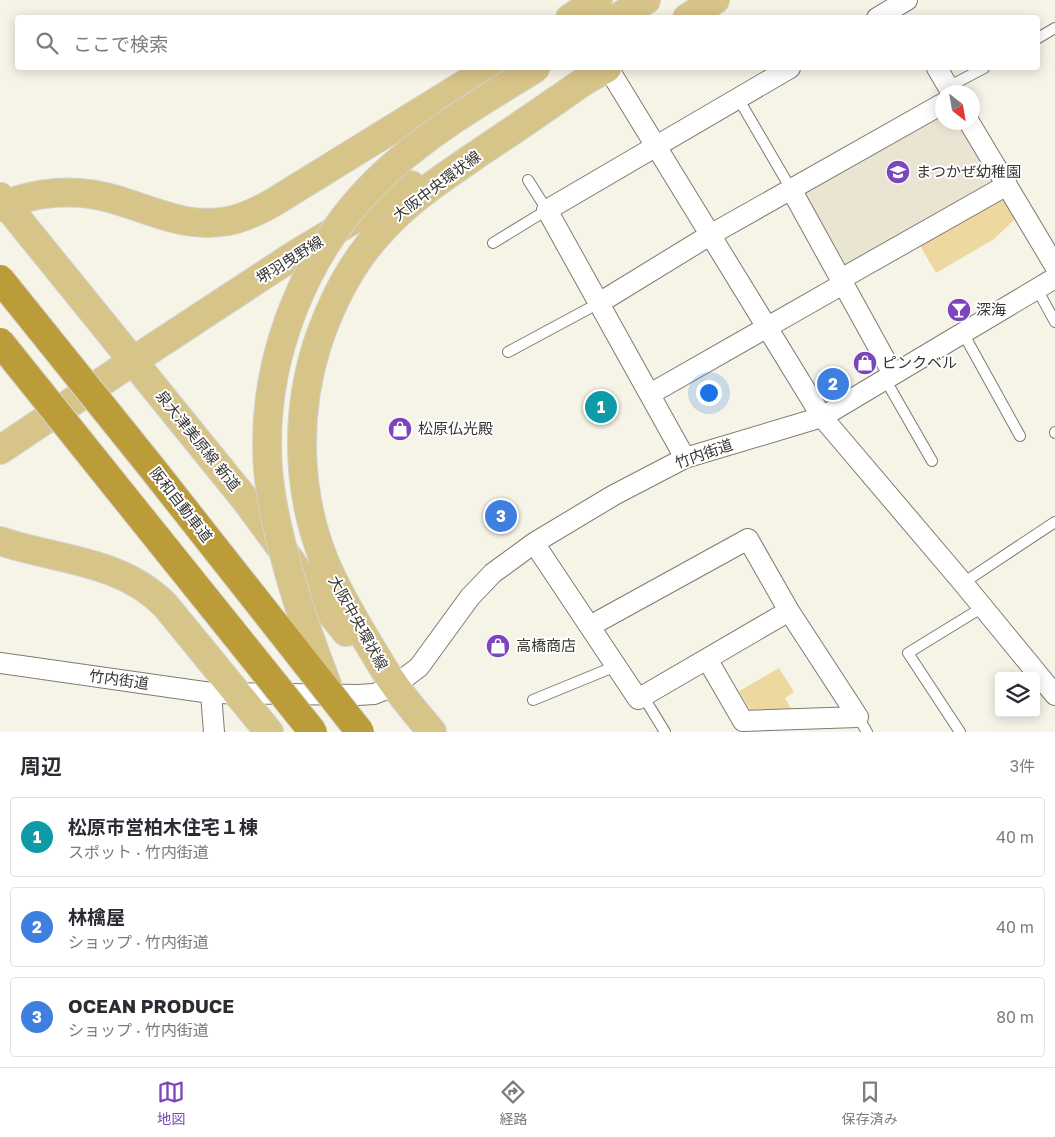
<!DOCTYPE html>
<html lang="ja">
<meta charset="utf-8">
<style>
body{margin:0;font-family:"Golos Text","Noto Sans JP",sans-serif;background:#f2f2f3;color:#2b2b33}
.controls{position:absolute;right:15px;bottom:15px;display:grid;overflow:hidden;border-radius:5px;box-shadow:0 2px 12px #0003}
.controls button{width:45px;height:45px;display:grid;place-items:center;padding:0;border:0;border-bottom:1px solid #e1e1e2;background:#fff;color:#2b2b33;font:25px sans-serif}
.compass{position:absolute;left:935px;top:85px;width:45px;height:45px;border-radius:50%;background:#fff;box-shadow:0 2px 12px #0003;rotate:149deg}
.you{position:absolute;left:708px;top:392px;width:18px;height:18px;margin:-12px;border:4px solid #fff;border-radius:50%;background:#1a73e8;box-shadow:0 0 0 8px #1a73e833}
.badge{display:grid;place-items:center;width:32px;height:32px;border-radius:50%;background:#7b45bc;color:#fff;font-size:16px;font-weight:700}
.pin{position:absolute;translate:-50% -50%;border:2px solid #fff;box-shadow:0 1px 5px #0006}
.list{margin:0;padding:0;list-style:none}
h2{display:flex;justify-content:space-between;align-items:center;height:65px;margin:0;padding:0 20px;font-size:21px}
h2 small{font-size:16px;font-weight:400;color:#7c7c81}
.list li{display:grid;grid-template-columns:32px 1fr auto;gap:15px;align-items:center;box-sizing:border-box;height:80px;margin:0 10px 10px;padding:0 10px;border:1px solid #e1e1e2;border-radius:5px}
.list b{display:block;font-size:19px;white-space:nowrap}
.list p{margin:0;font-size:16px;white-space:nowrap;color:#7c7c81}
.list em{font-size:16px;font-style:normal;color:#7c7c81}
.icon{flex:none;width:28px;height:28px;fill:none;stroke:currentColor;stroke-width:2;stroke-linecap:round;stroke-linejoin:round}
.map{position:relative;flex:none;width:1055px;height:732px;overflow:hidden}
.search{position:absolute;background:#fff;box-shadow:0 2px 12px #0003;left:15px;right:15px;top:15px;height:55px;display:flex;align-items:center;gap:12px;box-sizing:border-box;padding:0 18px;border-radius:5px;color:#7c7c81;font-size:19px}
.sheet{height:335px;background:#fff}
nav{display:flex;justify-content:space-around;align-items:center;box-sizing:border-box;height:70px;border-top:1px solid #e1e1e2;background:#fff;font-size:14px;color:#7c7c81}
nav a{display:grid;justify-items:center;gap:2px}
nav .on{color:#7b45bc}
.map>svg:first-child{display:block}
.built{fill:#eae4d2}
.green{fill:#edd9a0}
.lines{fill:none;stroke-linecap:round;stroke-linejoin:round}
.lane-casing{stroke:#7f7b71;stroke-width:12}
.street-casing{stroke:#7f7b71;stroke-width:22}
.primary-casing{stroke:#d3d3d2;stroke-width:30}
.lane{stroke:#fff;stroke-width:10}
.street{stroke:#fff;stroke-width:20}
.primary{stroke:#d7c488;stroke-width:28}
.primary-bridge-casing{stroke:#d3d3d2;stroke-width:30;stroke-linecap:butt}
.highway-bridge-casing{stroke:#d3d3d2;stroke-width:30;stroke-linecap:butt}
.primary-bridge{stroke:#d7c488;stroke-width:28}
.highway-bridge{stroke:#bc9c39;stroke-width:28}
.labels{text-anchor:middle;stroke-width:4;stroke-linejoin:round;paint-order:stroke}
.poi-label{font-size:15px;fill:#373531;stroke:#fff;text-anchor:start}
.street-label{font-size:15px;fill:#373531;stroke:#fff}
</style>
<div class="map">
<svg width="1055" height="732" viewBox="0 0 1055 732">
<rect width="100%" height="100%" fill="#f6f3e7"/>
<path class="built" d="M942 116V122L962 123 996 183 850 266 841 264 806 203 805 193Z"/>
<path class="green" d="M1002 196 1016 218 994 239 936 273 919 244Z
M779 668 794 692 785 698 792 710 752 713 739 691Z"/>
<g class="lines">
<g class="lane-casing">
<path id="lane" d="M1038 38 1055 28
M948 87 984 68
M738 98 791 189
M493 243 547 210 528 180
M1037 289 1055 322
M963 333 1020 436
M508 352 599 303
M885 379 932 461
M1055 432V433
M963 583 1055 522
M643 696 665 732
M533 700 616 666
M858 717 867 732
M960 732 908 653 983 607"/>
</g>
<g class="street-casing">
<path id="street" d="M877 18 907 0
M608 68 822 417 963 583 1055 695
M937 68 951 92
M969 122 1055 266
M791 189 893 374
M841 279 1007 185
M599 303 710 235 942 104
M650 394 843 284
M685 458 547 210 790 68
M534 543 638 699 789 611 858 717
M590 626 748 539 789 611
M707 659 743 721 858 717
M0 663 211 693 358 695 374 694 394 686 419 667 470 597 493 573 534 543 614 495 685 458 822 417 1055 278
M211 693 214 732"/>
</g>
<g class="primary-casing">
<path id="primary" d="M570 18 598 0
M617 18 646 0
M687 18 715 0
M0 197 244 498 313 591 346 632
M0 207C35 191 76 188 113 199 152 210 186 229 228 221 245 218 260 210 274 202L491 68
M0 450 133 361 296 254 411 185
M0 541C56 560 121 560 165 605L269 732
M432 732C419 716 405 701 394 684 385 672 378 659 370 646 353 618 337 591 324 560 297 492 295 415 317 345 331 303 352 261 383 229 411 198 447 175 482 151 517 128 551 104 586 80L607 68"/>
</g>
<use href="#lane" class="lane"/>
<use href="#street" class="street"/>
<use href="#primary" class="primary"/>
<g class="primary-bridge-casing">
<path id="primary-bridge" d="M328 687C313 649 300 611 289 573 280 539 271 504 268 469 260 359 306 245 387 171 432 130 485 99 536 68"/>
</g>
<g class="highway-bridge-casing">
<path id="highway-bridge" d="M0 279 152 468 360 732
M0 342 313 732"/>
</g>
<use href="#primary-bridge" class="primary-bridge"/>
<use href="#highway-bridge" class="highway-bridge"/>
</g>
<defs>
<g id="school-disc" transform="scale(1.25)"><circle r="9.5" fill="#7b45bc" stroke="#fff"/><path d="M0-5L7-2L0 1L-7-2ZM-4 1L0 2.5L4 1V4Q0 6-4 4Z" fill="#fff"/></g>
<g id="bar-disc" transform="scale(1.25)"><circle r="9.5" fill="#7b45bc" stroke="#fff"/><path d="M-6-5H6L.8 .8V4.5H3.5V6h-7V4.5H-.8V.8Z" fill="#fff"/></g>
<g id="shop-disc" transform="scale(1.25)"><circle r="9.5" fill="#7b45bc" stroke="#fff"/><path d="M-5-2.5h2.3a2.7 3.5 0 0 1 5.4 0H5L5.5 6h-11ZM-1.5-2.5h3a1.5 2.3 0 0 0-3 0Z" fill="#fff"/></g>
</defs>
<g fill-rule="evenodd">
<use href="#school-disc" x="898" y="172"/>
<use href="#bar-disc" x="959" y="310"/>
<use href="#shop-disc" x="865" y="363"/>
<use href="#shop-disc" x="400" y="429"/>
<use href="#shop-disc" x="498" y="646"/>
</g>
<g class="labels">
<g class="poi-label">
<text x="916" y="177">まつかぜ幼稚園</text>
<text x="976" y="315">深海</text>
<text x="882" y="368">ピンクベル</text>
<text x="418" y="434">松原仏光殿</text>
<text x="516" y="651">高橋商店</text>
</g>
<g class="street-label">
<text transform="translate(437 186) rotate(-37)" y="5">大阪中央環状線</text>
<text transform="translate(290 260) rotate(-32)" y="5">堺羽曳野線</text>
<text transform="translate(198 441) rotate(51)" y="5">泉大津美原線 新道</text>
<text transform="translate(704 454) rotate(-19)" y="5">竹内街道</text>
<text transform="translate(181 505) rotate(52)" y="5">阪和自動車道</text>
<text transform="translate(358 623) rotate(61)" y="5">大阪中央環状線</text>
<text transform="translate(119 680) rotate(8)" y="5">竹内街道</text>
</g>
</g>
</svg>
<div class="controls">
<button><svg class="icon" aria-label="layers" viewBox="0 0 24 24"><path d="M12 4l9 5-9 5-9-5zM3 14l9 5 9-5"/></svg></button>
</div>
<svg class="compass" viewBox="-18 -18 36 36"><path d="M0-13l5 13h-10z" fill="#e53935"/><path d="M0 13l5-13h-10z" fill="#7c7c81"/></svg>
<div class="you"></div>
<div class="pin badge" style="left:601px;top:407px;background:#0f9aa8">1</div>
<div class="pin badge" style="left:833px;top:384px;background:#3f7fe0">2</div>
<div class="pin badge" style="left:501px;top:516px;background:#3f7fe0">3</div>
<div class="search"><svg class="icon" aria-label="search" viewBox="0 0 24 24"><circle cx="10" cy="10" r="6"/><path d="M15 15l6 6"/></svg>ここで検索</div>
</div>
<section class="sheet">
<h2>周辺<small>3件</small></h2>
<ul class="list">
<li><span class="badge" style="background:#0f9aa8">1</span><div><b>松原市営柏木住宅１棟</b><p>スポット · 竹内街道</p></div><em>40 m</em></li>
<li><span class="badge" style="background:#3f7fe0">2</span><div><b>林檎屋</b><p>ショップ · 竹内街道</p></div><em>40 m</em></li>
<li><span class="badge" style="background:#3f7fe0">3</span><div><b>OCEAN PRODUCE</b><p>ショップ · 竹内街道</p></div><em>80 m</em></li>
</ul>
</section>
<nav>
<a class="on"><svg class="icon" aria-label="map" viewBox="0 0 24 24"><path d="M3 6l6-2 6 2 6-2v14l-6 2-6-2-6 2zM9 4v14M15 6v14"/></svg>地図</a>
<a><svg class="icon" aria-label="directions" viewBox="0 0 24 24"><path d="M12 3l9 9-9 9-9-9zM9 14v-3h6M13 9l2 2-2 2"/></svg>経路</a>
<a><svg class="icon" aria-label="saved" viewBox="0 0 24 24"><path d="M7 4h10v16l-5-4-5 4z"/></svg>保存済み</a>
</nav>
